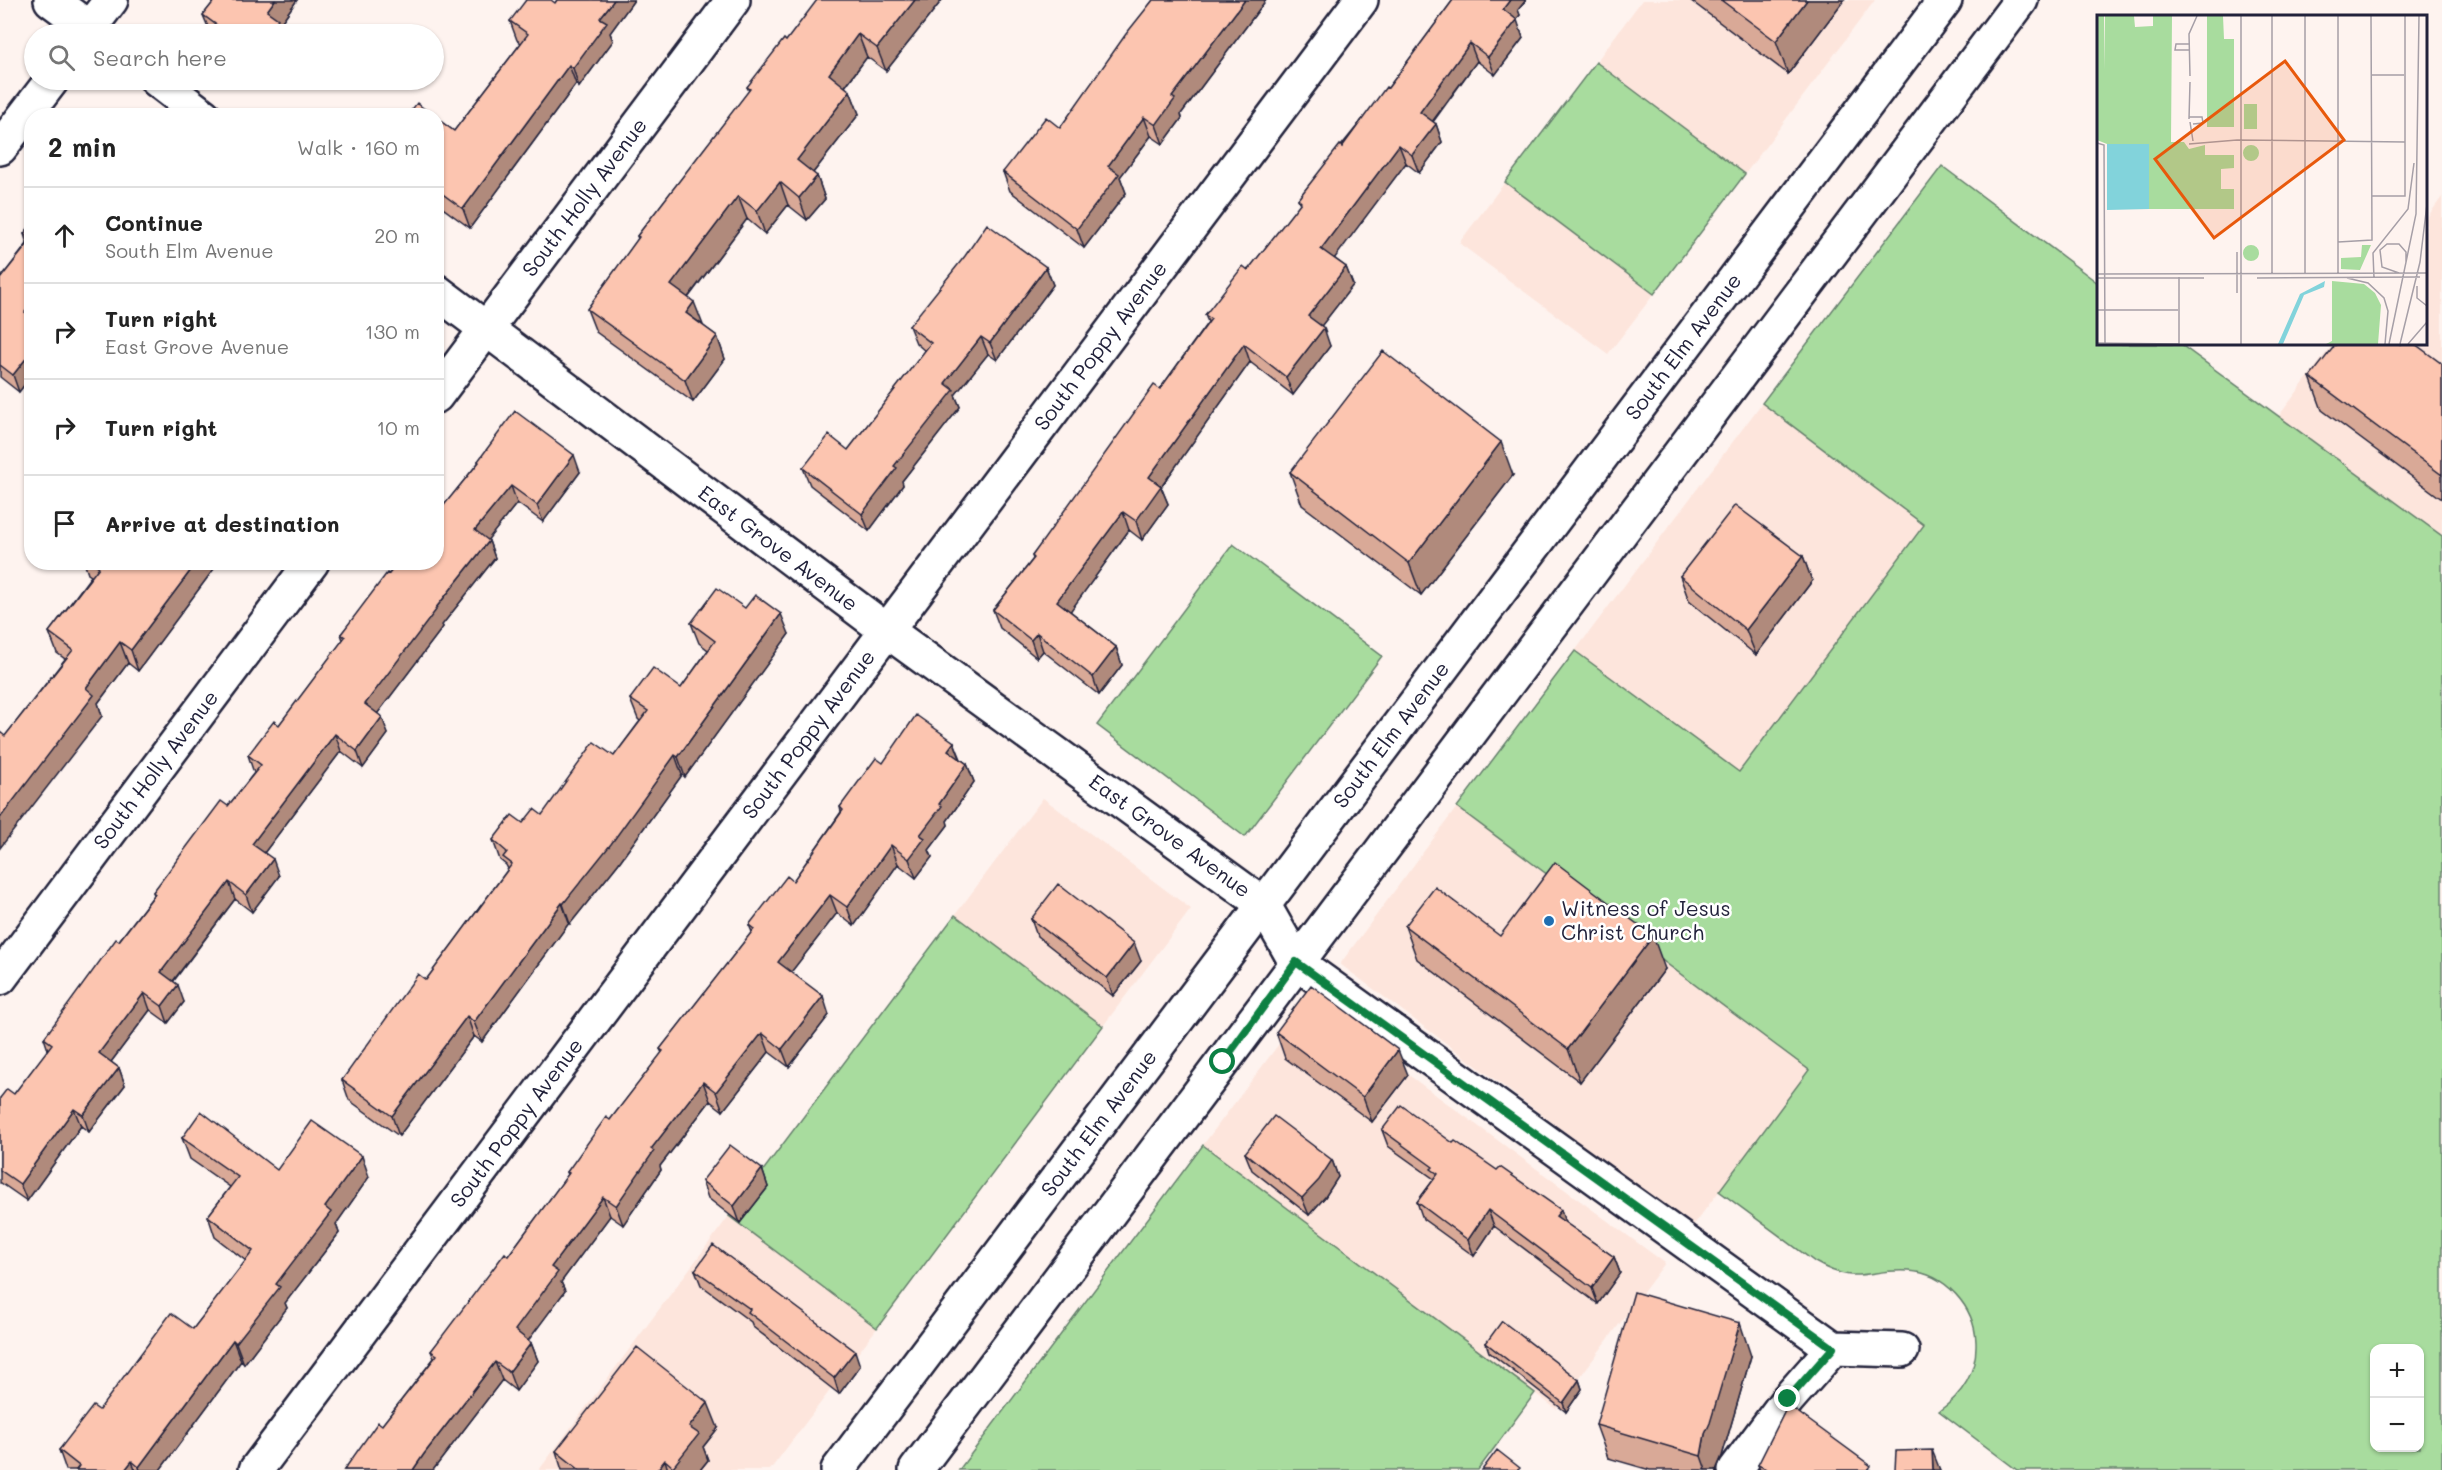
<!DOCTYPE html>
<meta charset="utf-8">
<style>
body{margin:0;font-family:Mali,sans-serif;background:#f6f6f6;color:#222}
.controls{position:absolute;right:18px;bottom:18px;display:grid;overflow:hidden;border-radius:12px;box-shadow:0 2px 4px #0004}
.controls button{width:54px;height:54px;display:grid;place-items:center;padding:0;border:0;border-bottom:2px solid #e0e0e0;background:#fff;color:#222;font:30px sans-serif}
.stop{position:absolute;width:18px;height:18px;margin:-14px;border:4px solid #0b8043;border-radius:50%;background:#fff}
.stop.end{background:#0b8043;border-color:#fff;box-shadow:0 2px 6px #0008}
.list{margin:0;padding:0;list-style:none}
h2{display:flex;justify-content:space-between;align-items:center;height:78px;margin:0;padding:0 24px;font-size:26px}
h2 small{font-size:20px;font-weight:400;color:#767676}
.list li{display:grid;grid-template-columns:39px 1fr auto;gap:18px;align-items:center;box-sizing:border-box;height:96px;padding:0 24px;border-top:2px solid #e0e0e0}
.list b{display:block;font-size:22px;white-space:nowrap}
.list p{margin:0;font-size:20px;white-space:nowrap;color:#767676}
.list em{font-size:20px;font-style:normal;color:#767676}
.icon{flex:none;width:33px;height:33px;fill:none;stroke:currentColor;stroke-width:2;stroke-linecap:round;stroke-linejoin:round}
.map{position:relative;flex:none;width:2442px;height:1470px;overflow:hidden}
.search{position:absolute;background:#fff;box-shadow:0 2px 4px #0004;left:24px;top:24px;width:420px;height:66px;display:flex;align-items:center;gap:15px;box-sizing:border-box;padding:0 21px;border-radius:33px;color:#767676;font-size:22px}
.panel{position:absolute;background:#fff;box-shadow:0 2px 4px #0004;left:24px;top:108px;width:420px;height:462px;border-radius:24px}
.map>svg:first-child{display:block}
.built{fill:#fde5dc}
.green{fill:#a8dc9e;stroke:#657f6c;stroke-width:1.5;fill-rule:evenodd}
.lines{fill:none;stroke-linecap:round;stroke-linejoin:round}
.minor-casing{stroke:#22223b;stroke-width:38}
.secondary-casing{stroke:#22223b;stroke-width:38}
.minor{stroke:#fff;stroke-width:33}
.secondary{stroke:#fff;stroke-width:33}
.wall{fill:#d9a997;stroke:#22223b;stroke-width:1.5}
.shaded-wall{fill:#b08a7b;stroke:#22223b;stroke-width:1.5}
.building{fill:#fcc5b0;stroke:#22223b;stroke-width:1.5}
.route{stroke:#0b8043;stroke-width:8}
.poi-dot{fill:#1f6fb2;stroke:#fff;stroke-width:2}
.labels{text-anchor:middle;stroke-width:5;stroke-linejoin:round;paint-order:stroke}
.street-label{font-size:21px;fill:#22223b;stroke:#fff}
.poi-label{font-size:21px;fill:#22223b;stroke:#fff;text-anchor:start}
.inset-road{fill:none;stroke:#a69fa7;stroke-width:1.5}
.view{fill:#e8590c;fill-opacity:0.15;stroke:#e8590c;stroke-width:3}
.inset-edge{fill:none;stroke:#22223b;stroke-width:3}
</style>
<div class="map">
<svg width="2442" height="1470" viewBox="0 0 2442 1470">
<rect width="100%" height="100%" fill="#fef3ef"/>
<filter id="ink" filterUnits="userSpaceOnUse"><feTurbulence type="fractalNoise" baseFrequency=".0167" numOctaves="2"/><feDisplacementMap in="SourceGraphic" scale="12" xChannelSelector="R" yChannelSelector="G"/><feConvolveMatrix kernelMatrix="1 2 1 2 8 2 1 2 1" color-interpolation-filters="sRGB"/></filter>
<g filter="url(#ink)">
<path class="built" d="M1642 0H1875L1745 174 1596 62Z
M1505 182 1654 294 1608 354 1459 243Z
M2442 197V536L2278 417 2333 344H2426V219Z
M1762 403 1924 525 1739 772 1575 651Z
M1043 798 1191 909 1103 1026 955 915Z
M1457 807 1810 1071 1692 1227 1340 964Z
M1312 1000 1320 1010 1665 1263 1556 1409 1203 1145Z
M729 1216 877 1328 770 1470H539Z"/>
<path class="green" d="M1596 62 1745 174 1654 294 1505 182Z
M1942 166 2098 283V344H2180L2442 536V1470H2017L1939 1411C1963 1394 1977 1372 1976 1342 1975 1307 1945 1273 1909 1271 1867 1268 1858 1287 1815 1262L1719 1191 1809 1070 1457 807 1575 651 1739 772 1924 525 1762 403ZM2374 1348H2420V1448H2374Z
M1233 544 1382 656 1245 837 1097 725Z
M955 915 1103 1026 877 1328 729 1216Z
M1203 1145 1535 1393 1478 1470H959Z"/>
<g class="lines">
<g class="minor-casing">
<g id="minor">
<path d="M51 0 97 34"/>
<path d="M85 34 111 0"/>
<path d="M157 80 204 116"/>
<path d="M0 148 52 80"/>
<path id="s1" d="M436 291 886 630 1263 904 1296 962 1833 1348 1902 1350"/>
<path id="s2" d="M436 396 733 0"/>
<path id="s3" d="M0 978 312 562"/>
<path id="s4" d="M256 1470 1361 0"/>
<path d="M1735 1470 1788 1399 1833 1348"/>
</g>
</g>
<g class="secondary-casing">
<g id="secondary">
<path id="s5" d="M838 1470 1945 0"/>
<path d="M916 1470 2021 0"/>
</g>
</g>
<use href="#minor" class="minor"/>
<use href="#secondary" class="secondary"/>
</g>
<path class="wall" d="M215 0H297L280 24 283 34H211L203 15Z
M557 0H634L610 33 613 41 579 87 576 84 470 228 436 203V118L454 131 521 43 517 40 510 21 555 3Z
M942 0 886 71 867 57 845 87 850 91 859 114 813 173 817 176 825 199 807 220 788 205 765 234 747 219 688 298 702 325 717 336 725 359 693 402 596 332 587 309 638 239 637 236 749 91 747 87 786 41Z
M1153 0H1266L1181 114 1182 118 1163 144 1151 136 1120 177 1126 193 1084 248 1010 191 1003 172 1060 128Z
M1453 0H1526L1518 10 1520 15 1516 19 1523 38 1495 75 1477 61 1433 122 1436 124 1442 142 1419 173 1406 163 1334 258 1346 267 1353 285 1321 326 1330 346 1293 395 1250 362 1161 487 1168 504 1142 540 1129 530 1070 611 1116 647 1122 665 1099 695 1043 651 1037 658 1000 628 993 610 1033 559 1032 556 1160 389 1208 322 1205 315 1248 270 1300 204 1298 199 1388 88Z
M1690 0H1844L1788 74Z
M32 224V375L19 392 0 377V279L27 244 24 234Z
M1046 267 1053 285 997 360 988 354 955 395 960 407 902 481 903 485 869 531 810 485 803 468 848 450 925 351 916 343 909 326Z
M2442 364V499L2322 410 2310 377Z
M478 461 580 472 543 522 517 503 487 540 489 541 495 558 442 625 443 627 377 714 388 734 363 768 341 751 264 853 279 876 252 912 235 899 173 982 184 1002 168 1023 150 1010 111 1062 119 1068 125 1085 89 1132 81 1126 27 1201 1 1183H0V1098L14 1094 48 1050 44 1038 154 895 153 892 228 806 254 773 248 755 279 725 343 640 341 634 478 463Z
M1290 472 1513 475 1421 595 1302 505Z
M1803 556 1812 581 1756 655 1689 601 1680 576Z
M84 562H219L138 671 128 663 98 703 102 716 5 736 65 659 57 653 49 632 91 576 88 574Z
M745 608 789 634 685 777 682 775 618 864 570 924 569 923 482 1042 474 1036 399 1136 349 1100 342 1080 426 980 508 869 506 865 500 860 493 840 523 823 542 815 614 756 640 721 638 719 630 699 681 688 708 650 699 643 691 623Z
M954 742 961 759 967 764 974 782 947 821 948 825 929 850 932 857 916 878 898 864 854 926 837 913 791 972 829 1015 789 1067 769 1052 723 1111 710 1101 660 1166 661 1170 623 1225 610 1216 561 1282 565 1291 528 1340 531 1343 538 1361 516 1391 502 1380 433 1470H344L382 1425 434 1358 431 1351 508 1256 568 1175 567 1172 610 1120 662 1053 660 1049 752 932 749 925 793 881 841 812 840 807 883 763Z
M1031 919 1141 961 1113 996 1037 936Z
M1405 926 1500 936 1665 969 1580 1082 1417 959Z
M1276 1032 1408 1075 1372 1122 1285 1058Z
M1382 1130 1565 1223 1614 1257 1620 1273 1598 1304 1494 1226 1474 1256 1423 1219 1417 1202 1434 1179 1388 1146Z
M182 1138 277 1170 369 1177 336 1224 339 1233 285 1303 287 1308 244 1364 241 1361 160 1470H66L59 1450 99 1410 193 1329 246 1261 215 1237 208 1216 230 1187 190 1159Z
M1245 1153 1332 1160 1338 1177 1325 1197 1309 1215 1252 1170Z
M762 1169 768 1187 740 1223 708 1198 702 1181Z
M695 1270 860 1366 839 1394 753 1327 751 1322 701 1285Z
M1486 1343 1579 1380 1582 1389 1566 1412 1489 1352Z
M1751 1356 1722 1456 1716 1470H1650L1608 1458 1596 1425Z
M718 1428 703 1447 708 1460 700 1470H562L556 1451Z
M1758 1465 1872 1470H1760Z"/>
<path class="shaded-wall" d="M275 0H297L280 24 283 34H266L267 11Z
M614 0H634L610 33 613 41 579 87 573 68 600 18Z
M915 0H942L886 71 877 48Z
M1245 0H1266L1181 114 1182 118 1163 144 1156 125 1172 97Z
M1510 0H1526L1518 10 1520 15 1509 27 1503 9Z
M1807 0H1844L1788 74 1776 41Z
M1517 20 1523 38 1495 75 1488 57Z
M858 34 867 57 837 97 829 74Z
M1470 43 1477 61 1426 130 1420 112Z
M569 65 576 84 470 228 463 209Z
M850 91 859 114 805 183 797 160Z
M1144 117 1151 136 1120 177 1126 193 1084 248 1077 229 1108 166Z
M1436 124 1442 142 1419 173 1412 155Z
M1399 145 1406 163 1328 267 1321 249Z
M817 176 825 199 807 220 799 198Z
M780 182 788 205 765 234 757 211Z
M738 196 747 219 680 308 671 285Z
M1046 267 1053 285 997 360 990 343Z
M1346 267 1353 285 1315 334 1308 316Z
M694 302 703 325 686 313Z
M32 304V328L25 312Z
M1324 328 1330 346 1293 395 1286 377Z
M717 336 725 359 693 402 685 380Z
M981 337 988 354 955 395 960 407 902 481 903 485 869 531 862 514 894 466 945 383Z
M1244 344 1250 362 1161 487 1168 504 1142 540 1136 521 1149 477Z
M32 351V375L19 392 13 375Z
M1501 442 1513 475 1421 595 1409 563Z
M574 455 580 472 543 522 537 505Z
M511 486 517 503 482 547 475 530Z
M1123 512 1129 530 1064 620 1057 601Z
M489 541 495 558 442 625 443 627 371 722 365 704 435 609Z
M1803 556 1812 581 1756 655 1746 630Z
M197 562H219L138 671 131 650Z
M781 614 789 634 685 777 678 757Z
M1037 633 1043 651 1037 658 1031 640Z
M120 642 128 663 98 703 102 716 0 848V818L86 688Z
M1116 647 1122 665 1099 695 1093 677Z
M382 717 388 734 363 768 357 751Z
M335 734 341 751 258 861 252 844Z
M954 742 961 761 948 750Z
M675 755 682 775 618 864 570 924 563 904Z
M967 764 974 782 947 821 948 825 929 850 932 857 916 878 909 859 920 835 939 804Z
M891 845 898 864 854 926 847 907Z
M273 859 279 876 252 912 246 895Z
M229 882 235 899 167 989 161 972Z
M830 895 837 913 785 980 778 962Z
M562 903 569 923 482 1042 474 1022Z
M1653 936 1665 969 1580 1082 1568 1049Z
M1134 943 1141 961 1113 996 1107 978Z
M178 985 184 1002 168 1023 162 1006Z
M144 993 150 1010 105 1070 99 1053Z
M823 996 829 1015 789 1067 782 1049Z
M467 1016 474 1036 399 1136 392 1116Z
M762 1033 769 1052 723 1111 716 1092Z
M1398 1050 1408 1075 1372 1122 1363 1097Z
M119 1068 125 1085 89 1132 83 1115Z
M703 1082 710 1101 660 1166 661 1170 623 1225 616 1206 651 1149Z
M74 1109 81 1126 27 1201 20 1184Z
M362 1156 369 1177 336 1224 339 1233 285 1303 287 1308 244 1364 236 1343 276 1284 325 1207Z
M1332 1160 1338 1177 1325 1197 1309 1215 1302 1198Z
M762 1169 768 1187 740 1223 734 1206Z
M603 1197 610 1216 561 1282 565 1291 522 1349 515 1330 551 1267Z
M1488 1210 1494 1226 1474 1256 1468 1240Z
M1561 1210 1566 1226 1556 1216Z
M1614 1257 1620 1273 1598 1304 1592 1288Z
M1740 1323 1751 1356 1722 1456 1716 1470H1706L1701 1456 1705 1434Z
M233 1340 241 1361 160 1470H140L139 1467Z
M531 1343 538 1361 516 1391 509 1372Z
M855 1351 860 1366 839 1394 834 1378Z
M495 1362 502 1380 433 1470H413L424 1454Z
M1579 1380 1582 1389 1566 1412 1563 1403Z
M708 1403 718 1428 703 1447 708 1460 700 1470H674L673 1467 689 1427Z
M1932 1450 1940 1470H1933Z
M665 1460 668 1470H657Z
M132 1461 135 1470H125Z"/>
<path class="building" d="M215 0H275L267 11 278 19 266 34H229L203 15Z
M526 0H551L555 3 557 0H614L600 18 607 22 573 68 569 65 463 209 436 189V118L454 131 528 34 510 21Z
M817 0H915L877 48 858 34 829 74 850 91 797 160 817 176 799 198 780 182 757 211 738 196 671 285 694 302 686 313 717 336 685 380 587 309 639 237 637 236 750 89 747 87 784 39 786 41Z
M1153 0H1245L1172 97 1175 99 1156 125 1144 117 1108 166 1119 174 1077 229 1003 172 1046 117 1060 128 1126 34Z
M1453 0H1510L1503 9 1517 20 1488 57 1470 43 1420 112 1436 124 1412 155 1399 145 1321 249 1346 267 1308 316 1324 328 1286 377 1244 344 1149 477 1161 486 1136 521 1123 512 1057 601 1116 647 1093 677 1037 633 1031 640 993 610 1034 558 1032 556 1154 385 1160 389 1211 319 1205 315 1243 266 1248 270 1301 202 1298 199 1340 145 1342 147 1386 87 1388 88Z
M1721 0H1807L1776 41Z
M417 103 433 116H407Z
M32 224V304L25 312 32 317V351L13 375 0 365V279L31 240 24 234Z
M987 224 1046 267 990 343 981 337 945 383 954 390 894 466 897 468 862 514 803 468 829 435 848 450 931 343 909 326 965 256Z
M2336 344H2415L2442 364V475L2310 377Z
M1383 351 1501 442 1409 563 1290 472Z
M515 411 574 455 537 505 511 486 475 530 489 541 435 609 436 610 365 704 382 717 357 751 335 734 252 844 273 859 246 895 229 882 161 972 178 985 162 1006 144 993 99 1053 119 1068 83 1115 74 1109 20 1184 0 1170V1098L7 1089 14 1094 52 1044 44 1038 116 939 119 941 155 894 153 892 221 801 228 806 261 765 248 755 274 721 279 725 345 637 341 634 387 573 389 574 398 562H436V515L479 462 478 461Z
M1735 505 1803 556 1746 630 1680 576Z
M93 562H197L131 650 120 642 86 688 94 695 0 818V732L5 736 73 650 49 632 99 567Z
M717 588 745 608 755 595 781 614 678 757 675 755 611 844 563 904 562 903 474 1022 467 1016 392 1116 342 1080 418 974 426 980 512 864 503 857 507 852 493 840 512 815 523 823 534 809 542 815 594 742 614 756 648 711 630 699 653 668 681 688 715 641 691 623Z
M916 715 954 742 948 750 967 764 939 804 942 806 920 835 925 838 909 859 891 845 847 907 830 895 778 962 823 996 782 1049 762 1033 716 1092 703 1082 651 1149 654 1151 616 1206 603 1197 551 1267 558 1272 515 1330 531 1343 509 1372 495 1362 424 1454 413 1470H344L378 1422 382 1425 437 1355 431 1351 505 1253 508 1256 569 1173 567 1172 606 1117 610 1120 663 1051 660 1049 754 929 749 925 787 876 793 881 843 810 840 807 876 758 883 763Z
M1555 862 1653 936 1568 1049 1405 926 1435 887 1500 936Z
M1058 884 1134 943 1107 978 1031 919Z
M1311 985 1398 1050 1363 1097 1276 1032Z
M1401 1105 1453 1143 1455 1141 1497 1170 1500 1167 1561 1210 1556 1216 1614 1257 1592 1288 1488 1210 1468 1240 1417 1202 1438 1174 1431 1169 1433 1167 1382 1130Z
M201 1111 277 1170 312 1121 362 1156 325 1207 331 1212 276 1284 280 1287 236 1343 233 1340 139 1467 132 1461 125 1470H76L79 1466 59 1450 93 1406 99 1410 171 1313 193 1329 253 1251 208 1216 238 1177 182 1138Z
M1274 1116 1332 1160 1319 1180 1302 1198 1245 1153Z
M730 1145 762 1169 734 1206 702 1181Z
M713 1245 855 1351 834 1378 748 1312 750 1309 695 1270Z
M1634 1292 1740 1323 1710 1423 1705 1434 1701 1456 1596 1425Z
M1502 1321 1579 1380 1563 1403 1486 1343Z
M637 1347 708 1403 689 1427 699 1434 673 1467 665 1460 657 1470H580L556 1451Z
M1788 1405 1871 1466 1868 1470H1768L1758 1465Z
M1497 1450 1520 1468 1518 1470H1482Z
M1932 1450 1933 1470H1895L1896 1451Z"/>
</g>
<g class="lines" filter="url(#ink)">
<path class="route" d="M1223 1062 1296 962 1833 1348 1788 1399"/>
</g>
<circle class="poi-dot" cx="1549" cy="921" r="6"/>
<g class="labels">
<g class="street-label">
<text dy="7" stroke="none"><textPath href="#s2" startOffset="248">South Holly Avenue</textPath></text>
<text dy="7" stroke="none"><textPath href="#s4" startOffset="1406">South Poppy Avenue</textPath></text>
<text dy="7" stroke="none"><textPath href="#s5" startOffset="1406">South Elm Avenue</textPath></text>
<text dy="7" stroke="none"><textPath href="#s1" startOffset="428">East Grove Avenue</textPath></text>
<text dy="7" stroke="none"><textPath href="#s4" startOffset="920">South Poppy Avenue</textPath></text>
<text dy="7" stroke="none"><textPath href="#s5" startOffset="920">South Elm Avenue</textPath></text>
<text dy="7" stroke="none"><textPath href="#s3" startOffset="260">South Holly Avenue</textPath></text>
<text dy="7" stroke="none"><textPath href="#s1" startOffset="914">East Grove Avenue</textPath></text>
<text dy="7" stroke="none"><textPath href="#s4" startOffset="434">South Poppy Avenue</textPath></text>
<text dy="7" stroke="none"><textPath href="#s5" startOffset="434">South Elm Avenue</textPath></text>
</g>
<g class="poi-label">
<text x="1561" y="916">Witness of Jesus<tspan x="1561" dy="24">Christ Church</tspan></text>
</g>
</g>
<g transform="translate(2097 15)">
<rect width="330" height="330" fill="#fef3ef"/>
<path d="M0 1H7V55L8 1H37L38 12 56 11V1H75L74 127H87L92 134 108 130V140H137V153L124 154V174H137V194H52V129H10L0 125ZM110 1H126L127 24H137V112H110ZM147 89H160V114H147ZM146 138a8 8 0 1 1 16 0a8 8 0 1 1-16 0ZM265 230H274L263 255 244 254V243L264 242ZM146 238a8 8 0 1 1 16 0a8 8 0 1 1-16 0ZM235 266 267 269 278 278 284 290 281 329H229L235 326Z" fill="#a8dc9e"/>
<path d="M10 129H52V194L10 195ZM228 266 227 272 207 280 186 329H181L203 279Z" fill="#82d3db"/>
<path class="inset-road" d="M144 1V329M175 1V258M208 1V258M241 1V258M92 29H79L78 35H92M275 60H307M93 61 92 19 100 1M92 102H105L106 108 96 109M92 104 93 67M93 107 96 126M0 128 7 130 8 329M92 129 140 125 308 127M275 181H308V1M241 227 275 225 274 1M140 237V278M302 258 285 252 283 235 290 229H302L309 237V247M0 259 330 258M82 262V329M0 263H107M160 263 323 262M250 263 271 268 287 283 291 296 288 329M277 263 276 238 311 194 317 148M320 271V283L330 291M0 295H81M0 328 82 329M292 329 319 199 322 1M303 329 323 247 330 189M311 329 330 307"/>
<path class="view" d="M188 46 247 125 117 223 58 144Z"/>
<rect width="330" height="330" class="inset-edge"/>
</g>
</svg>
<div class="controls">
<button>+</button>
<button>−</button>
</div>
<div class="stop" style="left:1223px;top:1062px"></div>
<div class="stop end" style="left:1788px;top:1399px"></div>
<div class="search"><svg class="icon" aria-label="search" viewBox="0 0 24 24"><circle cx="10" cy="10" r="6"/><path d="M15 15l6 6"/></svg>Search here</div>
<section class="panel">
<h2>2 min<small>Walk · 160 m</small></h2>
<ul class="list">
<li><svg class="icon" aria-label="ahead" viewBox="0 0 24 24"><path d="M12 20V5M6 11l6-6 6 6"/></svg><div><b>Continue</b><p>South Elm Avenue</p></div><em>20 m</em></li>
<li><svg class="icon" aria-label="right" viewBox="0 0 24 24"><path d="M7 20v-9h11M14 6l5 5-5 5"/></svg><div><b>Turn right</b><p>East Grove Avenue</p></div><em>130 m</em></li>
<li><svg class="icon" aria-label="right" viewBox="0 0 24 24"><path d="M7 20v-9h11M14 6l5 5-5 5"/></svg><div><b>Turn right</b></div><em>10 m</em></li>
<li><svg class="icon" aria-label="arrive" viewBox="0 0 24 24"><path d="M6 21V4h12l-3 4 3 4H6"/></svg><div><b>Arrive at destination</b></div></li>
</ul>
</section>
</div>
